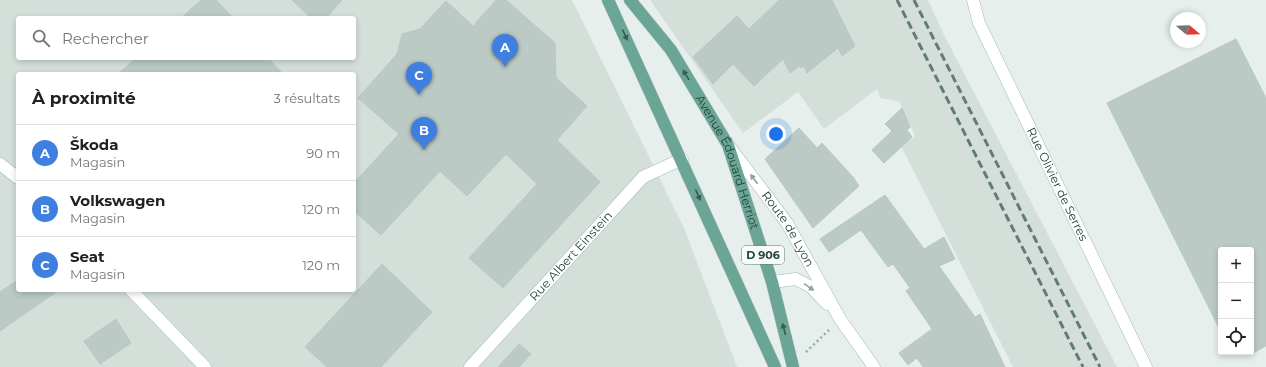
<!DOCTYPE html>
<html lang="fr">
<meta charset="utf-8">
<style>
body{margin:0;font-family:Montserrat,sans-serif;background:#f6f6f6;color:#202124}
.controls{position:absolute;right:12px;bottom:12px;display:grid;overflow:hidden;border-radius:4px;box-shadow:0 2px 6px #0003}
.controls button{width:36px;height:36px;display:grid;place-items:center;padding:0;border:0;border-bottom:1px solid #e0e0e0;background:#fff;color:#202124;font:20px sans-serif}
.compass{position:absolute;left:1170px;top:12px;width:36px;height:36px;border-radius:50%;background:#fff;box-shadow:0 2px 6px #0003;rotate:109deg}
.you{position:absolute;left:776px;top:134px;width:14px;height:14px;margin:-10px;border:3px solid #fff;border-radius:50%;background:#1a73e8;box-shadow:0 0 0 6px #1a73e833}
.badge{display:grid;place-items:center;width:26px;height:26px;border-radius:50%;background:#7f4e3f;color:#fff;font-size:13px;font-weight:700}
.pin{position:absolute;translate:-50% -33px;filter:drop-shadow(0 1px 2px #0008)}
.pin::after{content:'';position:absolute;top:21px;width:14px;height:12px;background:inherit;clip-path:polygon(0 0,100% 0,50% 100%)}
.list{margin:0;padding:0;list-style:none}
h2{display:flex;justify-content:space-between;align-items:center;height:52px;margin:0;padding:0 16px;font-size:17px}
h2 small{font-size:13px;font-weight:400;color:#757577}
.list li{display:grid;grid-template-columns:26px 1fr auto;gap:12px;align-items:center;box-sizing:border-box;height:56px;padding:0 16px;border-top:1px solid #e0e0e0}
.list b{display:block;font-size:15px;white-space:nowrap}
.list p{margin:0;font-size:13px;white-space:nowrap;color:#757577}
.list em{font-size:13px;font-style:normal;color:#757577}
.icon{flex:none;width:22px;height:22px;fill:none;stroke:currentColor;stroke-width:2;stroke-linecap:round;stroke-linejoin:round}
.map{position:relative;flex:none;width:1266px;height:367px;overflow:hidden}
.search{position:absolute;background:#fff;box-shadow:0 2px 6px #0003;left:16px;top:16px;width:340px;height:44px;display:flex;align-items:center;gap:10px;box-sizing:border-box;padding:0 14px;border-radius:4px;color:#757577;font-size:15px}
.panel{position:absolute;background:#fff;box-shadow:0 2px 6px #0003;left:16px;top:72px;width:340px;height:220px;border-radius:4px}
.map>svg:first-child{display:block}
.built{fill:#d4dfda;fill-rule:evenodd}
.building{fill:#bbcac4;stroke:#b8c9c2}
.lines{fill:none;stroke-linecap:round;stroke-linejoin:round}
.street-casing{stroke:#a8b8b2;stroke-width:13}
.primary-casing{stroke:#c2cac8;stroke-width:13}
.path{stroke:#86b3a5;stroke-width:2.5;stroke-dasharray:2 3;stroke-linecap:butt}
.street{stroke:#fff;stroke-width:12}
.primary{stroke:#6aa596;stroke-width:12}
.rail{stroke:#5f7d75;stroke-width:3;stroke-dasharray:8 4;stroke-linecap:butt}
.oneway{fill:#365b51}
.oneway2{fill:#92a09c}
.labels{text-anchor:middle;stroke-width:3;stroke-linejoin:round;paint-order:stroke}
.shield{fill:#f7fbf9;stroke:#637a73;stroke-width:1}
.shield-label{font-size:11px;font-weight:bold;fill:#24423a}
.street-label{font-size:12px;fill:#24423a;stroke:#f7fbf9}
</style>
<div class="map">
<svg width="1266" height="367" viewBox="0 0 1266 367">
<rect width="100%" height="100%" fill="#e6efeb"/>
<path class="built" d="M0 0H572L684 228 737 367H0ZM18 18H354V58H18ZM18 74H354V290H18Z
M650 0H928L944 35 1117 367H1013L901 146 915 136 899 101 880 98 877 89 824 129 798 92 743 133Z"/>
<path class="building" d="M201 0H216L233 18H181Z
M292 0H342L326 18H311Z
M496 0H506L555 43 556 78 587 106 557 140 600 182 503 288 469 258 537 184 506 154 467 196 440 171 381 235 354 211V183L399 134 358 98 397 54 402 34 420 29 446 1 473 26Z
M779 0H832L855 46 842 56 838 48 807 73 804 66 801 68 799 66 790 73 783 59 754 86 733 64 713 84 693 57 737 16 749 29Z
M1236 39 1266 98V346L1251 354V250H1221V332L1107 103Z
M136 58H268L283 74H118Z
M902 108 910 127 907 130 912 137 884 163 872 150 892 131 885 124Z
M799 128 817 148 822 143 853 177 859 186 813 228 765 159Z
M885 195 924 249 944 237 955 259 939 266 975 317 980 314 1005 367H923L917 358 908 365 899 353 932 329 906 291 910 288 893 264 888 267 861 230 829 252 820 239Z
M382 264 432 312 381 367H327L305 347Z
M18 280V290H59L0 331V292Z
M116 319 131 343 100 364 84 341Z
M519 344 531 354 519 367H498Z"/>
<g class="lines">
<g class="street-casing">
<g id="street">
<path id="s1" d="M973 0 979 23 1146 367"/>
<path id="s2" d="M729 146 787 223 840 319 874 367"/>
<path d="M0 164 18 178"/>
<path d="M772 282 796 279 811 287 827 304"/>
<path d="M131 290 205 367"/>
<path id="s3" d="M470 367 643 177 682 159"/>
</g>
</g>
<g class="primary-casing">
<g id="primary">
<path d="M608 0 775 367"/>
<path id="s4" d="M630 0 671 50 728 145 772 282 793 367"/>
</g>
</g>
<path class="path" d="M806 352 829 330"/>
<use href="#street" class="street"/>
<use href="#primary" class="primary"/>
<path class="rail" d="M897 0 1083 367
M914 0 1100 367"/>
</g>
<defs><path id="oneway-solid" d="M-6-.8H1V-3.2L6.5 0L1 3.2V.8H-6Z"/></defs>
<g class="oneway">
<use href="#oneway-solid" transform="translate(625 35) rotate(65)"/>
<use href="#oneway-solid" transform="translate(686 75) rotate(-121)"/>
<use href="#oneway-solid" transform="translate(698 195) rotate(66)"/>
<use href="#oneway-solid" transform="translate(784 329) rotate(-104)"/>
</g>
<g class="oneway2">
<use href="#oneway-solid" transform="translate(754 179) rotate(-127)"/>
<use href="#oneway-solid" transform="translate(809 287) rotate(34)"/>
</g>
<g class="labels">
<rect class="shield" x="742" y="246" width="42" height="18" rx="3"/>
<g class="shield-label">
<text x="763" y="259">D 906</text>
</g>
<g class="street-label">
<text dy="4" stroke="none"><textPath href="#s4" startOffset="191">Avenue Édouard Herriot</textPath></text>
<text dy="4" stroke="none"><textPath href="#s1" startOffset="203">Rue Olivier de Serres</textPath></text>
<text dy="4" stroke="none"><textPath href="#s2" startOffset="102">Route de Lyon</textPath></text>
<text dy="4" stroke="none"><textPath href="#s3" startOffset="150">Rue Albert Einstein</textPath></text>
</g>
</g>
</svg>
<div class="controls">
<button>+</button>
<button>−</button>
<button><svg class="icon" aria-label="locate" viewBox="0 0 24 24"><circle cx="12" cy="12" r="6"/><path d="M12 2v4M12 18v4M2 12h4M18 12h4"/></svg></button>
</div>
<svg class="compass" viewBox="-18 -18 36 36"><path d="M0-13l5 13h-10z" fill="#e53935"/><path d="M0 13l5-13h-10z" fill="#757577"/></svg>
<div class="you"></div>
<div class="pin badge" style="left:505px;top:67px;background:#3f7fe0">A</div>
<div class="pin badge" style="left:424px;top:150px;background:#3f7fe0">B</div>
<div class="pin badge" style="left:419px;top:95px;background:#3f7fe0">C</div>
<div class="search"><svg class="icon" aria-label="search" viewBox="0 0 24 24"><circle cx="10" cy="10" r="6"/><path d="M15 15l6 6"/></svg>Rechercher</div>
<section class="panel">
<h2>À proximité<small>3 résultats</small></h2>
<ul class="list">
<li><span class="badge" style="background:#3f7fe0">A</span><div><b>Škoda</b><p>Magasin</p></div><em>90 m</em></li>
<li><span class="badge" style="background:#3f7fe0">B</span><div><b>Volkswagen</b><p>Magasin</p></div><em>120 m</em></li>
<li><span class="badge" style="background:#3f7fe0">C</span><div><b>Seat</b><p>Magasin</p></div><em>120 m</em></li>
</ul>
</section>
</div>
